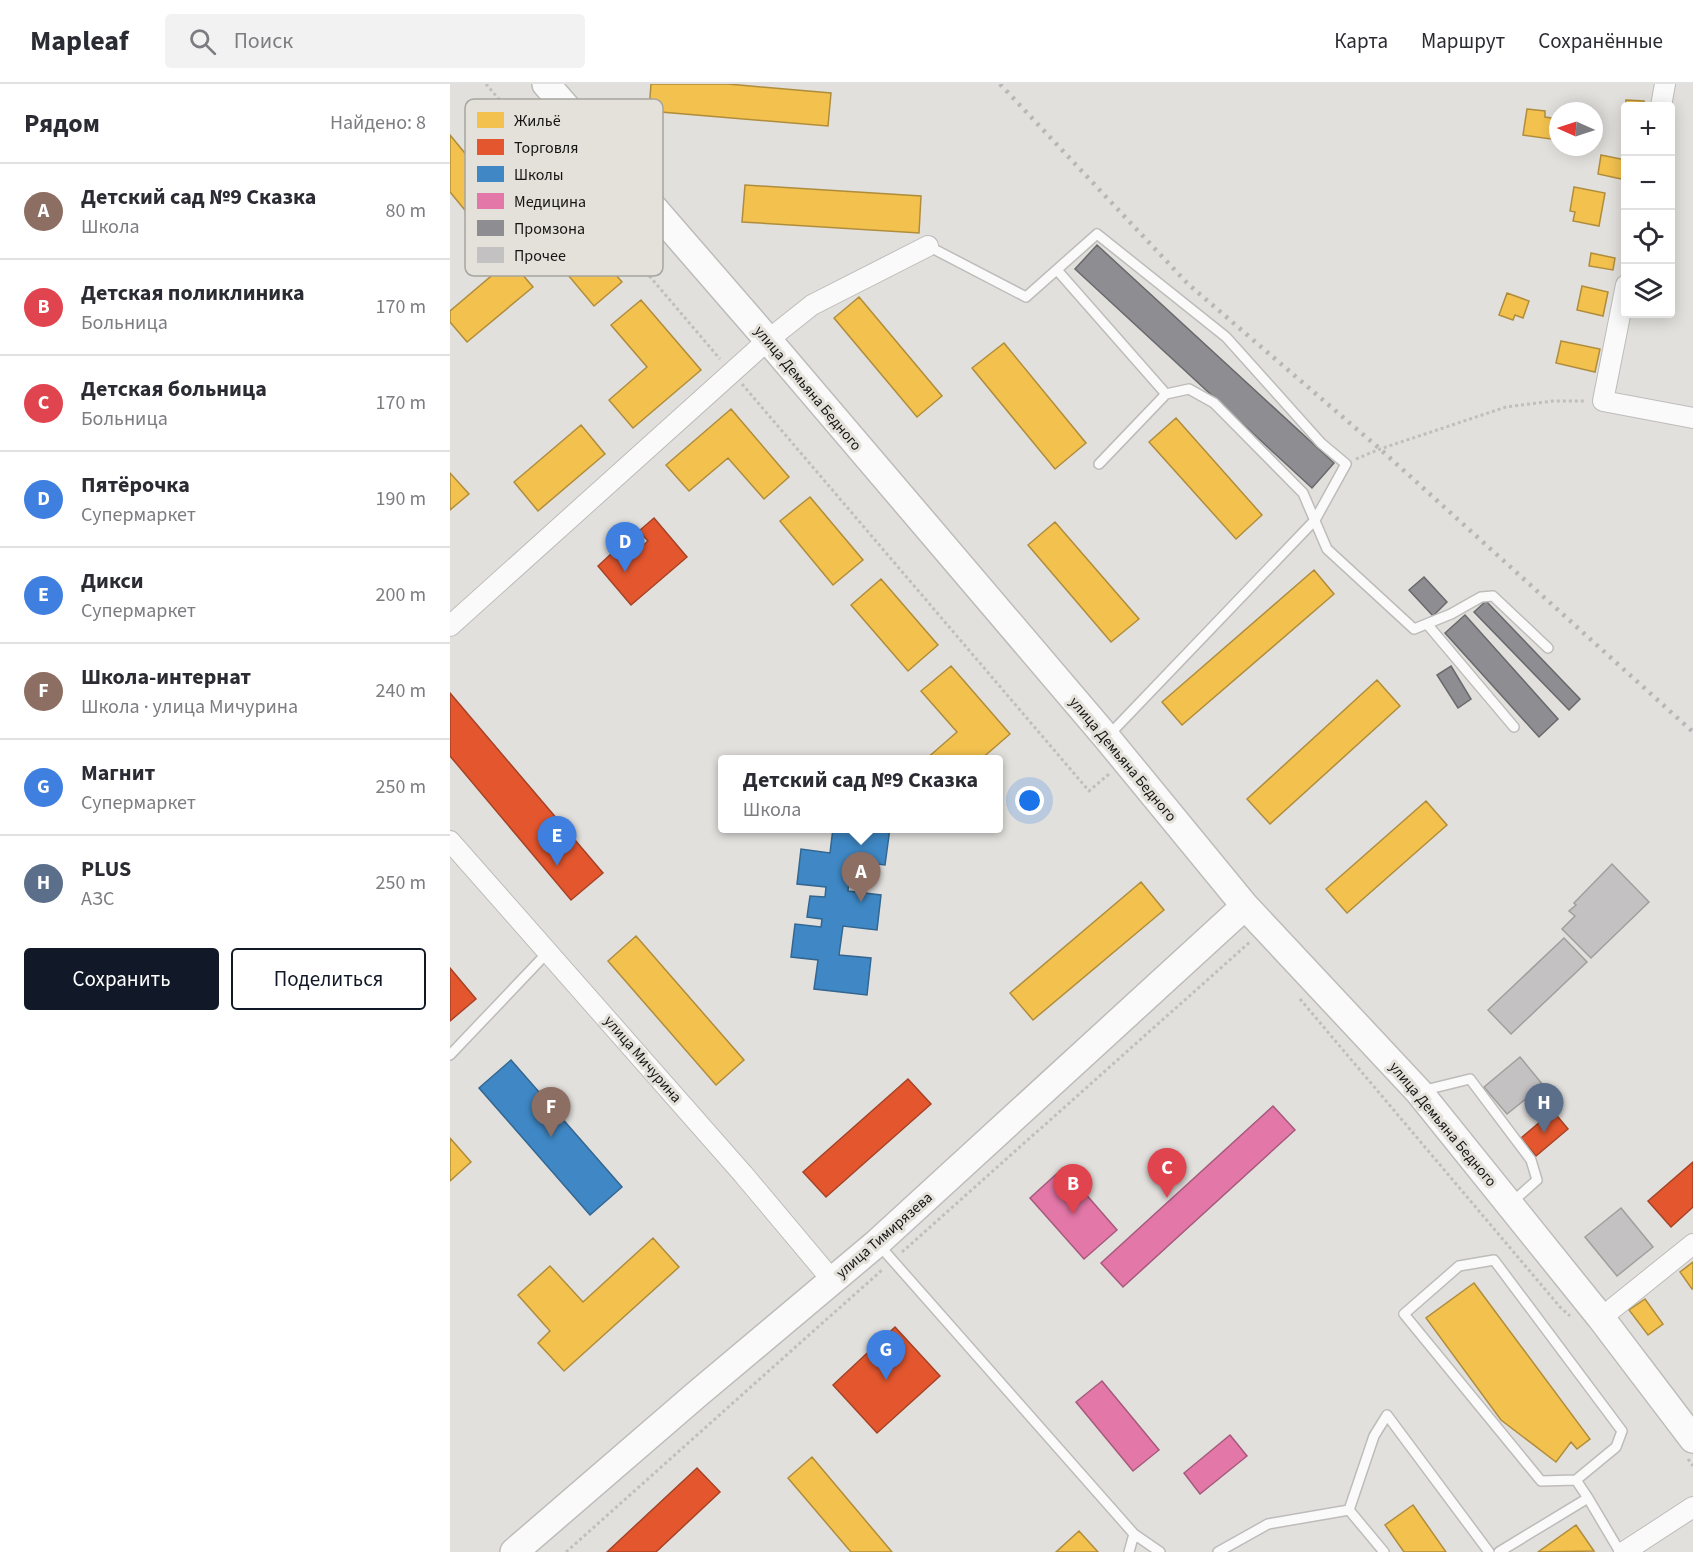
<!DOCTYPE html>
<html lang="ru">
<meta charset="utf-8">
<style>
body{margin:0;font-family:"Source Sans 3",sans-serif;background:#f2f2f3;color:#2b2b33}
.controls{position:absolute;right:18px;top:18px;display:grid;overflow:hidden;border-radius:6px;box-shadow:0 3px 15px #0003}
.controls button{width:54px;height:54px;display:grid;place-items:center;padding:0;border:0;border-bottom:2px solid #e1e1e2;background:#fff;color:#2b2b33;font:30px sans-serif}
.compass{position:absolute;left:1099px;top:18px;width:54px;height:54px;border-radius:50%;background:#fff;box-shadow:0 3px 15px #0003;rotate:273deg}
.you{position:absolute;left:580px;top:717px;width:21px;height:21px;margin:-15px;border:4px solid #fff;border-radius:50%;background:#1a73e8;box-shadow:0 0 0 9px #1a73e833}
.badge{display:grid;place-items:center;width:39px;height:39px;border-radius:50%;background:#111827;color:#fff;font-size:20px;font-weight:700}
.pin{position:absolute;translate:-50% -50px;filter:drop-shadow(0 2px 3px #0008)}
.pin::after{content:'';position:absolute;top:32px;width:21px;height:18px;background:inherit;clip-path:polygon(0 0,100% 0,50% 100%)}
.popup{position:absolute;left:268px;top:671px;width:285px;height:78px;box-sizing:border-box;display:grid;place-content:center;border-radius:6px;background:#fff;filter:drop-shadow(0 2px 4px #0005);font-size:20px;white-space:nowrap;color:#7c7c81}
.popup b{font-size:22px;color:#2b2b33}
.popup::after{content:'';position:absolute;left:50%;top:100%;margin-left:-12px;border:12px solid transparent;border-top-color:#fff}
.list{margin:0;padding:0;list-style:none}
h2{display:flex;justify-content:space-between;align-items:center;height:78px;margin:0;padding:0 24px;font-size:26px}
h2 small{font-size:20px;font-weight:400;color:#7c7c81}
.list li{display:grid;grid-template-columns:39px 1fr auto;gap:18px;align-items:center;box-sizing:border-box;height:96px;padding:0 24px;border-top:2px solid #e1e1e2}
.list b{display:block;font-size:22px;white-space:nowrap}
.list p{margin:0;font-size:20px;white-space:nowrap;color:#7c7c81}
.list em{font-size:20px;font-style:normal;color:#7c7c81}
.actions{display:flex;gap:12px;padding:18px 24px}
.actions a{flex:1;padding:14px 0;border:2px solid #111827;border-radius:6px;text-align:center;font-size:21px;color:#111827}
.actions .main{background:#111827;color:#fff}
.icon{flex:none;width:33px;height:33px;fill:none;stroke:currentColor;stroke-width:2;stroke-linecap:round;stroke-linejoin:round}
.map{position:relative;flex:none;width:1243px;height:1468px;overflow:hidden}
header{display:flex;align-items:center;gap:36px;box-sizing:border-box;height:84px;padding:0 30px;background:#fff;border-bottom:2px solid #e1e1e2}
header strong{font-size:28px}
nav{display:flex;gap:33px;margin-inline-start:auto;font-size:21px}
.search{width:420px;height:54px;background:#f2f2f3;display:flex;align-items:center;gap:15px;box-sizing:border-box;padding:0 21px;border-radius:6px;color:#7c7c81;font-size:22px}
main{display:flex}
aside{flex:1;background:#fff}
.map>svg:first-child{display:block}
.homes{fill:#f2c14e;stroke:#b08d3c;stroke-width:1.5}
.shops{fill:#e4572e;stroke:#a64326;stroke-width:1.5}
.schools{fill:#3f88c5;stroke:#336690;stroke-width:1.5}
.health{fill:#e377a8;stroke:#a65a7b;stroke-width:1.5}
.industry{fill:#8d8d92;stroke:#69696c;stroke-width:1.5}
.building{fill:#c3c1c1;stroke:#a09f9e;stroke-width:1.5}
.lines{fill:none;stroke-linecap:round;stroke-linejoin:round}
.lane-casing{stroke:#bdbcba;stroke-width:12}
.street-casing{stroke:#bdbcba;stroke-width:22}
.secondary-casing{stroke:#bdbcba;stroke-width:30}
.path{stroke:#bfbfbd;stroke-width:3;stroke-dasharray:3 3;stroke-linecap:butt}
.lane{stroke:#fbfafa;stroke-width:9}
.street{stroke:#fbfafa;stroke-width:20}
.secondary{stroke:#fbfafa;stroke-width:27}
.rail{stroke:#b8b7b7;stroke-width:4.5;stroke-dasharray:3 6;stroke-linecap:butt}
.labels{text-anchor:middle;stroke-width:6;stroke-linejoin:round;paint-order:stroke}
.street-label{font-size:15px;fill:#161513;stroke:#e4e1db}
.key{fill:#e4e1db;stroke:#a6a49f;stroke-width:1.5}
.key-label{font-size:16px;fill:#161513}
</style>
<header>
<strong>Mapleaf</strong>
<div class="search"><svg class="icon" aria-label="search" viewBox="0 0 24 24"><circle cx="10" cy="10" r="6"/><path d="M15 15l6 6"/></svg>Поиск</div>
<nav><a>Карта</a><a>Маршрут</a><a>Сохранённые</a></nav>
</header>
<main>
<aside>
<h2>Рядом<small>Найдено: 8</small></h2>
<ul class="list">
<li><span class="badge" style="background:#8d6e63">A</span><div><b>Детский сад №9 Сказка</b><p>Школа</p></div><em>80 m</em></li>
<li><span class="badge" style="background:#e0444e">B</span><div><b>Детская поликлиника</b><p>Больница</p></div><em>170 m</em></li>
<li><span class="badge" style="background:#e0444e">C</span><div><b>Детская больница</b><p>Больница</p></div><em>170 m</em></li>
<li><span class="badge" style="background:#3f7fe0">D</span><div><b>Пятёрочка</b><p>Супермаркет</p></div><em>190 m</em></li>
<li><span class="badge" style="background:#3f7fe0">E</span><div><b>Дикси</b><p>Супермаркет</p></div><em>200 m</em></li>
<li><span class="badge" style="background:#8d6e63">F</span><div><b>Школа-интернат</b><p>Школа · улица Мичурина</p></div><em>240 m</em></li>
<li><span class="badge" style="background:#3f7fe0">G</span><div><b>Магнит</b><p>Супермаркет</p></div><em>250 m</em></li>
<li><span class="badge" style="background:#5c6f8a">H</span><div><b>PLUS</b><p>АЗС</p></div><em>250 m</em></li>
</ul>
<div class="actions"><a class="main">Сохранить</a><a>Поделиться</a></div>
</aside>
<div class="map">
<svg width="1243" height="1468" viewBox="0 0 1243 1468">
<rect width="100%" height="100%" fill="#e2e0dd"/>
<path class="homes" d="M201 0H278L381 9 378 42 199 27Z
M1176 16 1194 17V22H1176V35L1174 34Z
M1077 25 1095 27V33L1108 35V56L1073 51Z
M0 51 56 119 28 142 0 108Z
M1151 71 1176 76V96L1148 90Z
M295 101 471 112 469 149 292 138Z
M1124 103 1155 109 1149 142 1123 137 1125 128 1120 127Z
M114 130 172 198 144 222 108 179 100 186 78 161Z
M1141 169 1165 174 1163 186 1139 182Z
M60 176 83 203 17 258 0 238V227Z
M1132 202 1158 208 1153 232 1127 226Z
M1057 209 1079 217 1073 234 1065 231 1063 236 1049 231Z
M409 213 492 312 467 333 384 234Z
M191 216 251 286 183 344 159 316 197 283 161 241Z
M1111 257 1150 265 1145 288 1106 279Z
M554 259 636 359 605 385 522 284Z
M281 325 339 393 314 415 278 374 239 407 216 381Z
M726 334 812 431 786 455 699 358Z
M131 341 155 370 88 427 64 398Z
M0 389 19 410 0 426Z
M360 413 413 476 383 501 330 437Z
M605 438 689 535 661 558 578 461Z
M864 486 884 510 732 641 712 618Z
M431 495 488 561 458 587 401 521Z
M501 582 560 650 530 676H475L507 648 471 607Z
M927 596 950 622 820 740 797 715Z
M976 717 997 741 897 829 876 805Z
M691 798 714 826 583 936 560 909Z
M186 852 294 976 266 1001 158 877Z
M0 1054 21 1078 0 1097Z
M203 1154 229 1183 114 1287 88 1259 100 1247 68 1211 100 1182 133 1218Z
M1243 1178V1205H1242L1230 1188Z
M1024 1199 1140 1355 1127 1365 1121 1358 1106 1378 1051 1336 976 1234Z
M1195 1215 1213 1240 1198 1251 1179 1226Z
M362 1373 442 1468H401L338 1394Z
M963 1421 996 1468H954L935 1441Z
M1126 1441 1144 1467 1088 1468Z
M629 1447 648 1468H606Z"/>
<path class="shops" d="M204 434 237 473 181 521 148 482 162 469 172 480 198 457 189 447Z
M0 609 153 789 121 816 0 672Z
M0 884 26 915 0 937Z
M458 995 481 1020 376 1113 353 1088Z
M1103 1027 1118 1045 1086 1072 1071 1054Z
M1243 1078V1123L1221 1143 1198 1117Z
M445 1243 490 1292 427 1349 383 1301Z
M247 1384 270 1408 206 1468H157Z"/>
<path class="schools" d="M383 744H440L435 781 401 777 398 807 431 811 427 846 393 842 389 871 421 874 417 911 364 905 368 876 341 873 345 840 371 843 372 835 357 833 360 812 375 813 376 803 347 800 351 765 380 769Z
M61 976 172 1103 140 1131 29 1004Z"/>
<path class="health" d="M823 1022 845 1046 673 1203 651 1179Z
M613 1084 667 1146 634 1175 580 1114Z
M652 1297 709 1366 683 1387 626 1318Z
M780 1351 797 1372 750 1410 734 1389Z"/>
<path class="industry" d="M647 161 884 379 862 404 625 185Z
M974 493 997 518 983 532 959 506Z
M1036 517 1130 615 1119 626 1024 528Z
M1015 531 1108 635 1089 653 995 549Z
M1001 582 1021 615 1008 624 987 591Z"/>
<path class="building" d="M1162 780 1199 818 1141 874 1112 845 1125 832 1119 827 1126 821 1124 819Z
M1114 854 1137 878 1061 950 1038 926Z
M1070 973 1093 1001 1057 1030 1034 1003Z
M1171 1124 1203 1163 1167 1192 1135 1153Z"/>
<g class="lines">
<g class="lane-casing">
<path id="lane" d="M478 162 576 213 647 150 776 253 871 359 896 380 865 436 658 652
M607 186 716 310 739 305 764 319 853 409 877 465 964 545 1001 530 1031 513 1043 512 1098 564
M649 380 716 310
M977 540 1064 643
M0 971 98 868
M971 1007 1020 995 1081 1076 1087 1096 1061 1119
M429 1161 684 1450 710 1468
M1126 1396 1091 1397 954 1230 1009 1182 1044 1176 1172 1347 1166 1363 1126 1396 1138 1414
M899 1426 934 1468
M679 1468 684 1450
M768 1468 818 1440 899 1426 924 1352 937 1331 1039 1468
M1049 1468 1138 1414 1170 1468"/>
</g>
<g class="street-casing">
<path id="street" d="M1211 22 1215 0
M1176 201 1153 317 1243 334
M0 542 318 256 362 221 478 162
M0 757 293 1090 382 1196
M1151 1234 1243 1160
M1174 1468 1243 1423"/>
</g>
<g class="secondary-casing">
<path id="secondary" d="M96 0 318 256 657 654 795 822 969 1008 1151 1234 1243 1355
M64 1468 246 1311 427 1159 795 822"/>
</g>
<path class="path" d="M36 0 270 275
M292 300 639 707 659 690
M906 375 930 365 1056 323 1103 317H1136
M850 915 1110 1223 1120 1232
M452 1168 801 857
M1238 1375 1243 1382
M116 1468 433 1185"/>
<use href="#lane" class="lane"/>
<use href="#street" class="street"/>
<use href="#secondary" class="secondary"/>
<path class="rail" d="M550 0 738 200 930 365 1243 648"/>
</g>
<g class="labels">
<g class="street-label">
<text transform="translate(358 304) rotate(50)" y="5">улица Демьяна Бедного</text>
<text transform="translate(673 675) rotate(50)" y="5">улица Демьяна Бедного</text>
<text transform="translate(193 975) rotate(49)" y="5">улица Мичурина</text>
<text transform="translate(993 1040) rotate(50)" y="5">улица Демьяна Бедного</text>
<text transform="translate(434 1151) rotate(-41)" y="5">улица Тимирязева</text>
</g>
</g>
<rect x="15" y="15" width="198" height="177" rx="9" class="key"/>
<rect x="27" y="28" width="27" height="16" fill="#f2c14e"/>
<rect x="27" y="55" width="27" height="16" fill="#e4572e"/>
<rect x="27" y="82" width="27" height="16" fill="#3f88c5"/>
<rect x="27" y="109" width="27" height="16" fill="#e377a8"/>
<rect x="27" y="136" width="27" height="16" fill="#8d8d92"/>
<rect x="27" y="163" width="27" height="16" fill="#c3c1c1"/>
<g class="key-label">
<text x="64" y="42">Жильё</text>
<text x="64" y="69">Торговля</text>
<text x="64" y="96">Школы</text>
<text x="64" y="123">Медицина</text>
<text x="64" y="150">Промзона</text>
<text x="64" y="177">Прочее</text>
</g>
</svg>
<div class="controls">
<button>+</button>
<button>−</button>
<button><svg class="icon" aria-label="locate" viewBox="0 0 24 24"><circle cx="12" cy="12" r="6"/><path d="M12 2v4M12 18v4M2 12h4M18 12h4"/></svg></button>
<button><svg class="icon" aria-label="layers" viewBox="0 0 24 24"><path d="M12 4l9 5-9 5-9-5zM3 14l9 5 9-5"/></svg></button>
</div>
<svg class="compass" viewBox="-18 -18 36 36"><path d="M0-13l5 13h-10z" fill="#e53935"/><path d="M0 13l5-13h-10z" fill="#7c7c81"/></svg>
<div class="you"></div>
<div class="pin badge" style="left:411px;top:818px;background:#8d6e63">A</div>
<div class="popup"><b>Детский сад №9 Сказка</b>Школа</div>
<div class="pin badge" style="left:623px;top:1130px;background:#e0444e">B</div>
<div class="pin badge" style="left:717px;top:1114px;background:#e0444e">C</div>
<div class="pin badge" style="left:175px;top:488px;background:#3f7fe0">D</div>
<div class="pin badge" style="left:107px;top:782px;background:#3f7fe0">E</div>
<div class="pin badge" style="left:101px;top:1053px;background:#8d6e63">F</div>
<div class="pin badge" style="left:436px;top:1296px;background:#3f7fe0">G</div>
<div class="pin badge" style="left:1094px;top:1049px;background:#5c6f8a">H</div>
</div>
</main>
